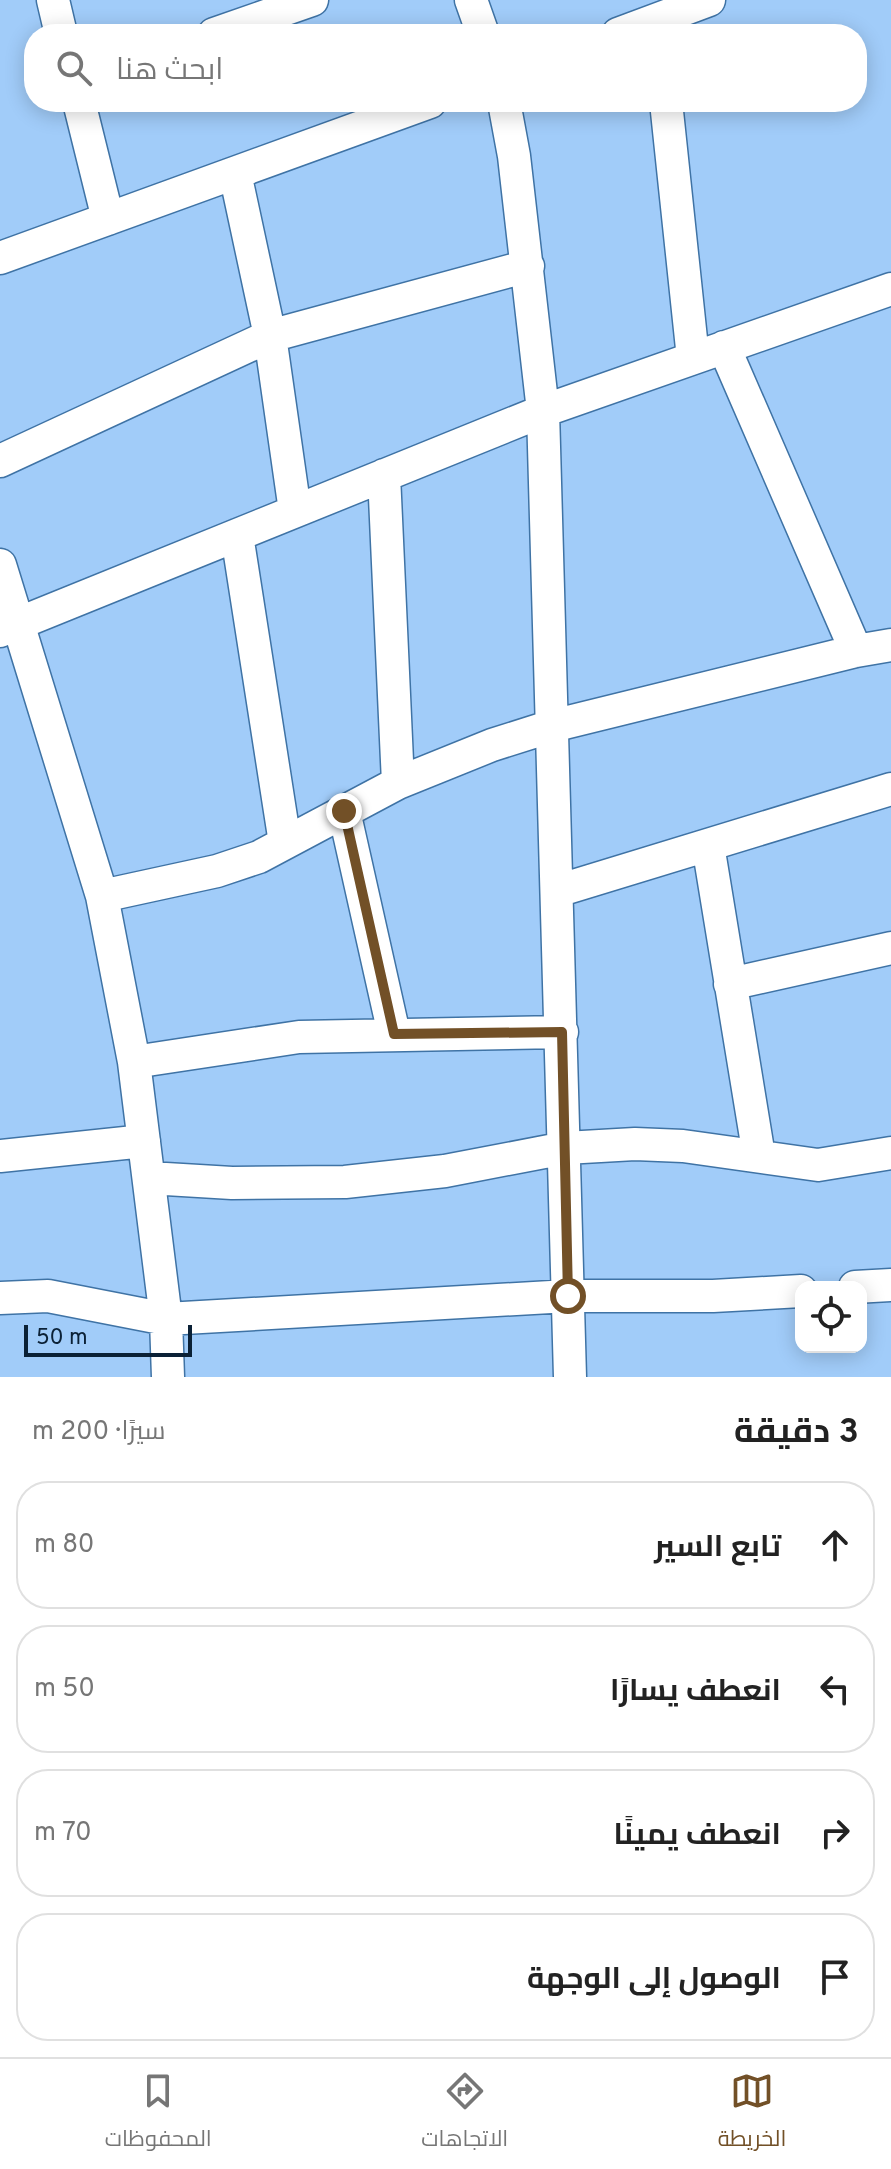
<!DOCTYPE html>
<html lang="ar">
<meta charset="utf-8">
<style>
body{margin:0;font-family:Overpass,Cairo,sans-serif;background:#f6f6f6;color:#222;direction:rtl}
.controls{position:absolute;right:24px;bottom:24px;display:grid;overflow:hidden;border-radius:16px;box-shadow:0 4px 20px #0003}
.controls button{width:72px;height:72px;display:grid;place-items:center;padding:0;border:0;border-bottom:2px solid #e0e0e0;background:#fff;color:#222;font:40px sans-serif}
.scale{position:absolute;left:24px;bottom:20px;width:168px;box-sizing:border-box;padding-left:8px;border:4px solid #0b2136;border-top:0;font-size:22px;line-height:28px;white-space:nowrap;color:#0b2136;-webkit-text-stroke:6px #a1ccf9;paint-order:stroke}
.stop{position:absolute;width:24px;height:24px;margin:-18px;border:6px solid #725027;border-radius:50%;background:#fff}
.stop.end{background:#725027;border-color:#fff;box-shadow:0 2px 8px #0008}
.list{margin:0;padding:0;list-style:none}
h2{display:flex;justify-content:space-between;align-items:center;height:104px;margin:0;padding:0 32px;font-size:34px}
h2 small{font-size:26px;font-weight:400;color:#767676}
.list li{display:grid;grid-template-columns:52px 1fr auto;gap:24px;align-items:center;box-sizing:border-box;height:128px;margin:0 16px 16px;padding:0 16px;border:2px solid #e0e0e0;border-radius:32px}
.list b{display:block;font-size:30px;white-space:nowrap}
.list em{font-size:26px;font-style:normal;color:#767676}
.icon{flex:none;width:44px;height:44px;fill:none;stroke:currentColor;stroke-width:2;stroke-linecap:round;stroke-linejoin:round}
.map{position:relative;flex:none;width:891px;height:1377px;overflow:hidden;direction:ltr}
.search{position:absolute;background:#fff;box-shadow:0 4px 20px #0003;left:24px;right:24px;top:24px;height:88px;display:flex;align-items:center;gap:20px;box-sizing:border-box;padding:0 28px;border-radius:32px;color:#767676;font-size:30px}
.sheet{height:680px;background:#fff}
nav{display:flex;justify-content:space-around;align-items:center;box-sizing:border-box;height:112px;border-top:2px solid #e0e0e0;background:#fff;font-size:22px;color:#767676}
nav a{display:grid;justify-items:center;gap:4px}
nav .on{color:#725027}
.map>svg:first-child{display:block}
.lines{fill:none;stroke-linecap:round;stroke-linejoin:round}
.minor-casing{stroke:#3f73a5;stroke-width:35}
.minor{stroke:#fff;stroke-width:32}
.route{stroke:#725027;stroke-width:10}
</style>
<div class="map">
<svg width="891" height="1377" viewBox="0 0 891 1377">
<rect width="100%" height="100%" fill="#a1ccf9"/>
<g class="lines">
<g class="minor-casing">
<path id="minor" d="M53 0 61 34
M471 0 483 34
M214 34 312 0
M618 34 709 0
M79 102 108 219
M504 102 514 156 543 411 570 1377
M666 102 693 358
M235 173 270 336 295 511
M0 258 430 102
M724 347 856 651
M0 461 270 336 528 266
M384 475 398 783
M237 535 285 843
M0 565 102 896 134 1062 166 1319 168 1377
M0 631 543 411 891 289
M344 811 394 1034
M708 845 759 1156
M557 891 891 789
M102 896 217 871 259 857 398 783 492 745 552 726 856 651 891 645
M730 984 891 948
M134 1062 299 1037 562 1032
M0 1156 144 1141
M149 1178 232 1183 345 1182 445 1171 565 1148 635 1144 683 1146 818 1165 891 1153
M855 1287 891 1285
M0 1298 48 1296 166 1319 568 1296H713L801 1291"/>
</g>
<use href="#minor" class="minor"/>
</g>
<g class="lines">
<path class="route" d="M344 811 394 1034 562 1032 568 1296"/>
</g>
</svg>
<div class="controls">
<button><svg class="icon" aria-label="locate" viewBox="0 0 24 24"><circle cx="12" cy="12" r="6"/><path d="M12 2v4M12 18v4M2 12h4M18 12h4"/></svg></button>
</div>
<div class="scale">50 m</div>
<div class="stop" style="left:568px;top:1296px"></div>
<div class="stop end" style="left:344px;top:811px"></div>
<div class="search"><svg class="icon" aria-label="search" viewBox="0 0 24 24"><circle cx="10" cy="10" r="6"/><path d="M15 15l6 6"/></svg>ابحث هنا</div>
</div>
<section class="sheet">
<h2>3 دقيقة<small>سيرًا · 200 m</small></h2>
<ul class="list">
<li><svg class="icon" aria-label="ahead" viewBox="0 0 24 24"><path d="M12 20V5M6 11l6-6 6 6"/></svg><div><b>تابع السير</b></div><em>80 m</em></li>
<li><svg class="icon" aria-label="left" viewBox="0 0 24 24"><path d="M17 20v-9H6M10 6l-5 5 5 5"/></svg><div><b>انعطف يسارًا</b></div><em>50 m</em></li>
<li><svg class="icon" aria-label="right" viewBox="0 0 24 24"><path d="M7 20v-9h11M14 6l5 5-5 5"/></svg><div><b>انعطف يمينًا</b></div><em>70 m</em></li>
<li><svg class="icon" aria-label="arrive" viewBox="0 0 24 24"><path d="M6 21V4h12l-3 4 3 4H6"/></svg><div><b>الوصول إلى الوجهة</b></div></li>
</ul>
</section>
<nav>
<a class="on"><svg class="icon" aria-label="map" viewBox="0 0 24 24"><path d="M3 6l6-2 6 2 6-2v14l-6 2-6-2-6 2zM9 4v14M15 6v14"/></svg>الخريطة</a>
<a><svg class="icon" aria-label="directions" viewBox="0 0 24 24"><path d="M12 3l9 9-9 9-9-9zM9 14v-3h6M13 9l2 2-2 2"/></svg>الاتجاهات</a>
<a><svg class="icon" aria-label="saved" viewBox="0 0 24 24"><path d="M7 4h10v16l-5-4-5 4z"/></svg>المحفوظات</a>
</nav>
